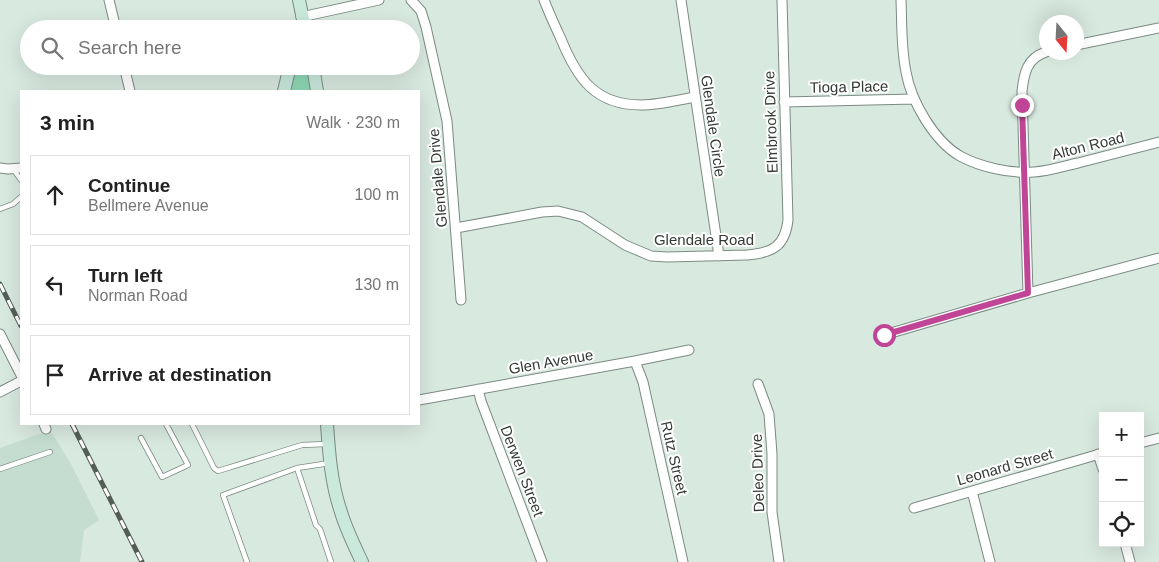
<!DOCTYPE html>
<meta charset="utf-8">
<style>
body{margin:0;font-family:Arial,sans-serif;background:#f2f2f2;color:#222}
.controls{position:absolute;right:15px;bottom:15px;display:grid;overflow:hidden;border-radius:0px;box-shadow:0 5px 20px #0002}
.controls button{width:45px;height:45px;display:grid;place-items:center;padding:0;border:0;border-bottom:1px solid #e0e0e0;background:#fff;color:#222;font:25px sans-serif}
.compass{position:absolute;left:1039px;top:15px;width:45px;height:45px;border-radius:50%;background:#fff;box-shadow:0 5px 20px #0002;rotate:162deg}
.stop{position:absolute;width:15px;height:15px;margin:-11px;border:4px solid #c14596;border-radius:50%;background:#fff}
.stop.end{background:#c14596;border-color:#fff;box-shadow:0 1px 5px #0008}
.list{margin:0;padding:0;list-style:none}
h2{display:flex;justify-content:space-between;align-items:center;height:65px;margin:0;padding:0 20px;font-size:21px}
h2 small{font-size:16px;font-weight:400;color:#767676}
.list li{display:grid;grid-template-columns:32px 1fr auto;gap:15px;align-items:center;box-sizing:border-box;height:80px;margin:0 10px 10px;padding:0 10px;border:1px solid #e0e0e0;border-radius:0px}
.list b{display:block;font-size:19px;white-space:nowrap}
.list p{margin:0;font-size:16px;white-space:nowrap;color:#767676}
.list em{font-size:16px;font-style:normal;color:#767676}
.icon{flex:none;width:28px;height:28px;fill:none;stroke:currentColor;stroke-width:2;stroke-linecap:round;stroke-linejoin:round}
.map{position:relative;flex:none;width:1159px;height:562px;overflow:hidden}
.search{position:absolute;background:#fff;box-shadow:0 5px 20px #0002;left:20px;top:20px;width:400px;height:55px;display:flex;align-items:center;gap:12px;box-sizing:border-box;padding:0 18px;border-radius:28px;color:#767676;font-size:19px}
.panel{position:absolute;background:#fff;box-shadow:0 5px 20px #0002;left:20px;top:90px;width:400px;height:335px;border-radius:0px}
.map>svg:first-child{display:block}
.built{fill:#c5ddd1}
.green{fill:#8ed8b6}
.lines{fill:none;stroke-linecap:round;stroke-linejoin:round}
.service-casing{stroke:#7b8b83;stroke-width:6}
.minor-casing{stroke:#7b8b83;stroke-width:11}
.secondary-casing{stroke:#7b8b83;stroke-width:14}
.service{stroke:#fff;stroke-width:4.5}
.minor{stroke:#fff;stroke-width:9}
.secondary{stroke:#c9e9dc;stroke-width:12}
.rail-casing{stroke:#545d58;stroke-width:5}
.rail{stroke:#fff;stroke-width:3;stroke-dasharray:9;stroke-linecap:butt}
.route{stroke:#c14596;stroke-width:6}
.labels{text-anchor:middle;stroke-width:4;stroke-linejoin:round;paint-order:stroke}
.street-label{font-size:15px;fill:#343b37;stroke:#fff}
</style>
<div class="map">
<svg width="1159" height="562" viewBox="0 0 1159 562">
<rect width="100%" height="100%" fill="#d8e9e0"/>
<path class="built" d="M50 430 71 464 99 520 84 530 80 562H0V448Z"/>
<path class="green" d="M295 66H307L310 91H291Z"/>
<g class="lines">
<g class="service-casing">
<path id="service" d="M13 169 21 180
M0 209 13 204 21 197
M192 424 214 468 218 471 302 445 326 444
M141 438 162 477 188 465 166 424
M297 468 316 525 320 529 331 562
M0 469 50 452
M247 562 223 495 297 468 330 463"/>
</g>
<g class="minor-casing">
<path id="minor" d="M109 0 116 29
M411 0 421 11 426 27 447 121 461 300
M544 0C549 13 555 26 561 39 577 78 595 105 641 105 659 105 678 100 695 97
M681 0 719 256
M901 0C902 24 901 48 906 72 911 101 934 141 960 156 980 167 1011 174 1034 172 1049 171 1064 166 1078 163 1105 156 1132 149 1159 142
M301 17 379 0
M1076 45 1159 28
M124 66 130 91
M784 102 914 99
M0 168 8 169 21 168
M456 228 542 212 558 211 582 217 625 245 651 256 667 257 747 255C773 253 785 246 788 220L782 0
M1028 293 1022 91C1024 73 1027 58 1046 52
M0 334 21 375
M884 335 1028 293 1159 258
M635 361 643 382 683 562
M758 384 769 414 772 454V512L779 562
M478 389 481 401 542 562
M0 392 21 381
M419 400 635 361 689 350
M44 424 46 429
M1140 443 1159 438
M1098 454 1103 469
M972 491 990 562
M914 508 1103 453
M1125 543 1130 562"/>
</g>
<g class="secondary-casing">
<path id="secondary" d="M299 0 305 29
M313 66 317 91
M284 91 290 66
M327 424C329 453 331 483 341 512 346 529 354 545 362 562"/>
</g>
<use href="#service" class="service"/>
<use href="#minor" class="minor"/>
<use href="#secondary" class="secondary"/>
<g class="rail-casing">
<path id="rail" d="M0 284 21 326
M72 424 142 562"/>
</g>
<use href="#rail" class="rail"/>
</g>
<g class="lines">
<path class="route" d="M884 335 1028 293 1022 105"/>
</g>
<g class="labels">
<g class="street-label">
<text transform="translate(849 87) rotate(-1)" y="5">Tioga Place</text>
<text transform="translate(771 122) rotate(-92)" y="5">Elmbrook Drive</text>
<text transform="translate(713 126) rotate(82)" y="5">Glendale Circle</text>
<text transform="translate(1088 146) rotate(-14)" y="5">Alton Road</text>
<text transform="translate(438 178) rotate(-95)" y="5">Glendale Drive</text>
<text x="704" y="245">Glendale Road</text>
<text transform="translate(551 362) rotate(-10)" y="5">Glen Avenue</text>
<text transform="translate(674 458) rotate(77)" y="5">Rutz Street</text>
<text transform="translate(1005 467) rotate(-16)" y="5">Leonard Street</text>
<text transform="translate(522 471) rotate(69)" y="5">Derwen Street</text>
<text transform="translate(758 473) rotate(-92)" y="5">Deleo Drive</text>
</g>
</g>
</svg>
<div class="controls">
<button>+</button>
<button>−</button>
<button><svg class="icon" aria-label="locate" viewBox="0 0 24 24"><circle cx="12" cy="12" r="6"/><path d="M12 2v4M12 18v4M2 12h4M18 12h4"/></svg></button>
</div>
<svg class="compass" viewBox="-18 -18 36 36"><path d="M0-13l5 13h-10z" fill="#e53935"/><path d="M0 13l5-13h-10z" fill="#767676"/></svg>
<div class="stop" style="left:884px;top:335px"></div>
<div class="stop end" style="left:1022px;top:105px"></div>
<div class="search"><svg class="icon" aria-label="search" viewBox="0 0 24 24"><circle cx="10" cy="10" r="6"/><path d="M15 15l6 6"/></svg>Search here</div>
<section class="panel">
<h2>3 min<small>Walk · 230 m</small></h2>
<ul class="list">
<li><svg class="icon" aria-label="ahead" viewBox="0 0 24 24"><path d="M12 20V5M6 11l6-6 6 6"/></svg><div><b>Continue</b><p>Bellmere Avenue</p></div><em>100 m</em></li>
<li><svg class="icon" aria-label="left" viewBox="0 0 24 24"><path d="M17 20v-9H6M10 6l-5 5 5 5"/></svg><div><b>Turn left</b><p>Norman Road</p></div><em>130 m</em></li>
<li><svg class="icon" aria-label="arrive" viewBox="0 0 24 24"><path d="M6 21V4h12l-3 4 3 4H6"/></svg><div><b>Arrive at destination</b></div></li>
</ul>
</section>
</div>
